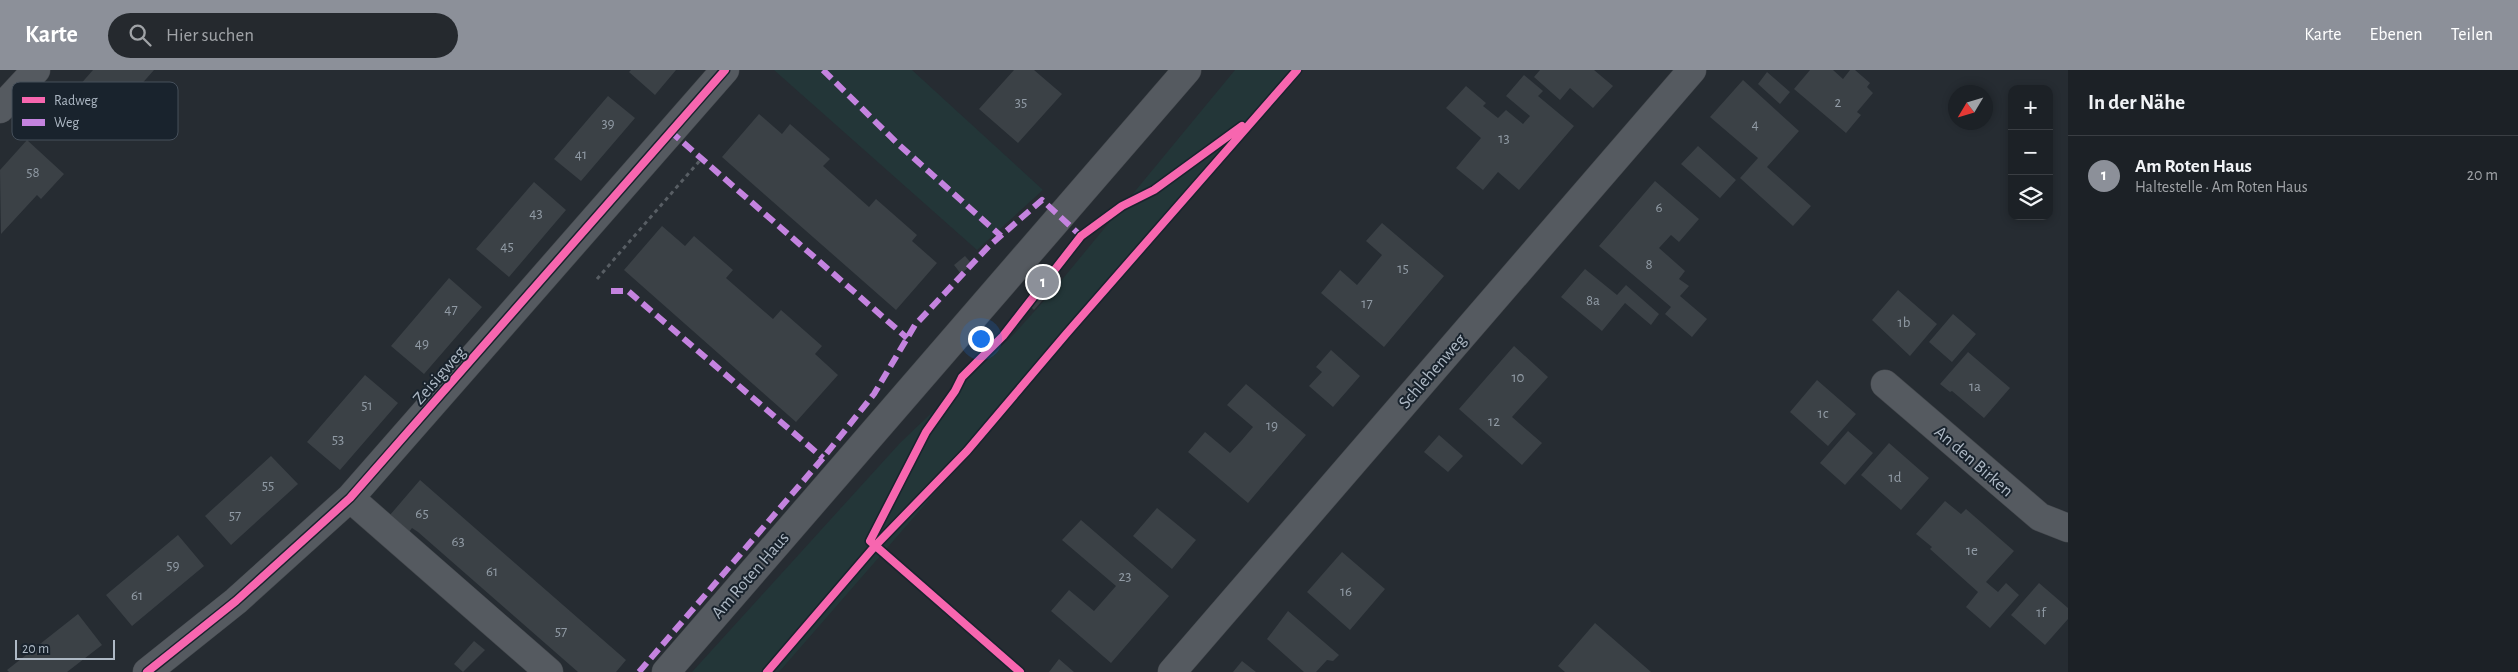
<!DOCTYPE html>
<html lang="de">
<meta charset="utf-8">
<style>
body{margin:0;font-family:"Alegreya Sans",sans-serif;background:#25292e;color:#f1f3f6}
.controls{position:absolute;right:15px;top:15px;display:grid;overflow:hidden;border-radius:10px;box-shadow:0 2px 8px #0003}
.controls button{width:45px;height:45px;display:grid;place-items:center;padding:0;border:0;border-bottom:1px solid #3a3e43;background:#1c2126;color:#f1f3f6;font:25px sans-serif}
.compass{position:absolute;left:1948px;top:15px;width:45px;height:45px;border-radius:50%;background:#1c2126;box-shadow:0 2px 8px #0003;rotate:232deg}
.scale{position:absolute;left:15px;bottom:12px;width:100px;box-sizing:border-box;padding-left:5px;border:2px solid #aeb9c5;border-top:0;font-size:14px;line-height:18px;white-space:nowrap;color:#aeb9c5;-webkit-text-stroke:4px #19232d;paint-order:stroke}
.you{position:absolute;left:980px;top:268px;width:18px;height:18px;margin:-12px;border:4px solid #fff;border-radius:50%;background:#1a73e8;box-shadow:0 0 0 8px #1a73e833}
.badge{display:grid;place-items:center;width:32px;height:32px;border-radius:50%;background:#8c9099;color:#fff;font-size:16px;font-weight:700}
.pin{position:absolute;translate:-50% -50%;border:2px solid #fff;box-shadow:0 1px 5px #0006}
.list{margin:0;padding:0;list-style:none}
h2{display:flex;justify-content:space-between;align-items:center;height:65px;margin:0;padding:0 20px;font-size:21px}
h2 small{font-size:16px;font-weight:400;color:#a0a3a7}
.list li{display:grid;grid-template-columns:32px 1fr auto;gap:15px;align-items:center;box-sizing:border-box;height:80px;padding:0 20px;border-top:1px solid #3a3e43}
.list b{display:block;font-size:19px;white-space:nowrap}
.list p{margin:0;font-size:16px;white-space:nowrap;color:#a0a3a7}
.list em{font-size:16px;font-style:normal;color:#a0a3a7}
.icon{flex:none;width:28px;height:28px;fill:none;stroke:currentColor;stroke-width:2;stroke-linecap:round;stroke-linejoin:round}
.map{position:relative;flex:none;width:2068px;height:602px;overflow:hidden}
header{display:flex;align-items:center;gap:30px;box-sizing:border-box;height:70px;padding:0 25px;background:#8c9099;color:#fff}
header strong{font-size:24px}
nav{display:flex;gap:28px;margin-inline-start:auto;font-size:18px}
.search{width:350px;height:45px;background:#25292e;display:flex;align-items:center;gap:12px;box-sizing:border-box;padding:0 18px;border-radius:28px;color:#a0a3a7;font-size:19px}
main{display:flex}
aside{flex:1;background:#1c2126}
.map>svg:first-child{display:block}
.green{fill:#233638}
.building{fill:#3b4146}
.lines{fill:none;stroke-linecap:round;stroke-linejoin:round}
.minor-casing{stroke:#44484d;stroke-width:29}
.tertiary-casing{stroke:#44484d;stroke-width:29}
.path{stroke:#585e64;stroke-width:3;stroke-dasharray:4 4;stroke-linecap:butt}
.minor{stroke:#555a60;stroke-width:28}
.tertiary{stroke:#555a60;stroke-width:28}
.quiet{stroke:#c483df;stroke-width:6;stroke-dasharray:12 6;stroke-linecap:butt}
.cycleway-casing{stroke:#19232d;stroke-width:11}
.cycleway{stroke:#f766af;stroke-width:8}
.labels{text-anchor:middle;stroke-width:4;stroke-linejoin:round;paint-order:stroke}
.number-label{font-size:15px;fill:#919ba5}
.street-label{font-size:18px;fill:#aeb9c5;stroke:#19232d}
.key{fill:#19232d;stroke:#46505b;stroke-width:1}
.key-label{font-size:14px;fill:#aeb9c5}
</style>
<header>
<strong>Karte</strong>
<div class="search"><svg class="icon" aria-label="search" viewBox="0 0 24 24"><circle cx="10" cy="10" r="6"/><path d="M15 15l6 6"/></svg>Hier suchen</div>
<nav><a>Karte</a><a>Ebenen</a><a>Teilen</a></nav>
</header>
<main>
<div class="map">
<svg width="2068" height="602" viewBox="0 0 2068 602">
<rect width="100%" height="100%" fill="#262c32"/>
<path class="green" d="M774 0H912L1043 120 977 180Z
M1235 0H1296L921 439 779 602H692L900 373 1013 265 1051 223Z"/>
<path class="building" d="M93 0H154L123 35 139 49 121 69 71 25Z
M631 0H676L655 25 629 2Z
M1014 0H1034L1062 24 1018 73 979 39Z
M1540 0H1594L1613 16 1593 38 1570 18 1560 30 1534 7Z
M1810 0H1833L1843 9 1850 0H1855L1870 13 1867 17 1873 23 1857 42 1861 45 1846 63 1794 19Z
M1767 2 1790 22 1780 34 1758 14Z
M1524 5 1543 21 1538 26 1574 56 1519 120 1498 102 1483 120 1456 98 1481 68 1446 38 1466 16 1486 33 1483 36 1498 48 1506 40 1523 54 1530 46 1506 26Z
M1743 10 1799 61 1767 97 1811 136 1793 156 1740 108 1758 88 1710 47Z
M608 26 635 48 581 111 554 89Z
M759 44 782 64 790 54 830 89 823 96 869 137 876 129 917 165 912 171 937 193 896 240 722 87Z
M27 70 64 104 41 129 37 125 1 164 0 100Z
M1698 76 1736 110 1720 128 1681 94Z
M1655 111 1699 149 1679 172 1671 165 1659 178 1685 201 1679 209 1689 216 1680 226 1707 249 1692 267 1665 244 1671 237 1599 176Z
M534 112 566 140 509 207 476 179Z
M1382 153 1444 206 1384 277 1321 223 1340 200 1357 215 1382 185 1366 171Z
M662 156 685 176 694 166 733 200 726 208 773 249 781 240 822 276 815 284 838 305 796 352 624 200Z
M965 186 972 194 961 204 954 195Z
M1585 199 1617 225 1626 215 1659 244 1651 255 1625 233 1602 261 1561 227Z
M449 208 482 237 424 304 391 276Z
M1042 217 1048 224 1034 240 1027 233Z
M1898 220 1937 254 1910 286 1872 250Z
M1953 244 1976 264 1952 292 1929 272Z
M1514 276 1548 307 1512 347 1542 373 1522 395 1459 339Z
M1331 280 1360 306 1333 337 1309 316 1322 302 1316 297Z
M1968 282 2010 318 1984 348 1952 321 1950 322 1940 314Z
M365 305 398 333 340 400 307 372Z
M1817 310 1856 344 1828 376 1790 342Z
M1246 314 1306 365 1248 433 1188 382 1205 362 1230 383 1242 370 1253 357 1227 335Z
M1848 361 1873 383 1845 415 1820 393Z
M1439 365 1463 386 1448 402 1424 382Z
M1889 373 1929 408 1901 440 1861 405Z
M271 386 298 414 231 475 205 446Z
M420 410 626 590 616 602H578L418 462 412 458 409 462 390 445Z
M1945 431 1961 444 1966 439 2014 481 1986 512 1998 522 2006 513 2019 525 1990 558 1966 537 1978 522 1930 479 1932 477 1916 464Z
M1157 438 1196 470 1172 499 1133 466Z
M1081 450 1169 526 1111 593 1051 541 1069 520 1094 541 1116 516 1062 470Z
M178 465 204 496 132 556 106 525Z
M1342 482 1385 519 1350 560 1307 522Z
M2039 513 2068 538V549L2045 575 2011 545Z
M1288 541 1339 585 1333 591 1327 590 1316 602H1304L1267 569Z
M78 544 102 575 67 602H9L7 600Z
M1595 553 1651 602H1565L1558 596Z
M474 571 485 580 463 602 454 594Z
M1059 589 1074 602H1049Z
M1242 591 1256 602H1233Z"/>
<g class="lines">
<g class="minor-casing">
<path id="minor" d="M0 39 36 0
M1885 314 2040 447 2068 458
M350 428 549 602
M147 602 236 531 350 428 725 0
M1172 602 1692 0"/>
</g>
<g class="tertiary-casing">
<path id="tertiary" d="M666 602 1187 0"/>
</g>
<path class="path" d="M597 209 702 88"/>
<use href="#minor" class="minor"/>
<use href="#tertiary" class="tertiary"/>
<path class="quiet" d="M823 0 898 74 1001 166
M670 61 907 268
M611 221H628L823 388
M639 602 823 388 874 324 915 255 989 176 1042 130 1081 166"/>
<g class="cycleway-casing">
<path id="cycleway" d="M147 602 236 531 350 428 725 0
M767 602 875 476 967 381 1067 263 1297 0
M1020 602 870 471 926 362 955 321 962 307 1003 266 1081 166 1122 136 1154 120 1242 56"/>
</g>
<use href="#cycleway" class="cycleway"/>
</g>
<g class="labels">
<g class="number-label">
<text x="1021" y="37">35</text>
<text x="1838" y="37">2</text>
<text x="608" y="58">39</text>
<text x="1755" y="59">4</text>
<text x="1504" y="73">13</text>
<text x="581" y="89">41</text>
<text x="33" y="107">58</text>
<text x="1659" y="142">6</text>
<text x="536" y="148">43</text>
<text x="507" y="181">45</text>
<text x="1649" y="199">8</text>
<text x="1403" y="203">15</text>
<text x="1593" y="235">8a</text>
<text x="1367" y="238">17</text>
<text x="451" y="244">47</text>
<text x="1904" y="257">1b</text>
<text x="422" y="278">49</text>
<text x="1518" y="312">10</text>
<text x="1975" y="321">1a</text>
<text x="367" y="340">51</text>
<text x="1823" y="348">1c</text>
<text x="1494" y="356">12</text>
<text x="1272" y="360">19</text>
<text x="338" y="374">53</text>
<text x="1895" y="412">1d</text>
<text x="268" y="420">55</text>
<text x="422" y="448">65</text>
<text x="235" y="450">57</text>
<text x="458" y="476">63</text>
<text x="1972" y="485">1e</text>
<text x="173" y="500">59</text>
<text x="492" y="506">61</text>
<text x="1125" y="511">23</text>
<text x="1346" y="526">16</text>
<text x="137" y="530">61</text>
<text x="2041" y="547">1f</text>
<text x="561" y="566">57</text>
</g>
<g class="street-label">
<text transform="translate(1432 301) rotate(-49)" y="6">Schlehenweg</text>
<text transform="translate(439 305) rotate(-49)" y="6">Zeisigweg</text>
<text transform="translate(1974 391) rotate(41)" y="6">An den Birken</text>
<text transform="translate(750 505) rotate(-49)" y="6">Am Roten Haus</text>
</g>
</g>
<rect x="12" y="12" width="166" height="58" rx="8" class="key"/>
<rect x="22" y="27" width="23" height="6" fill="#f766af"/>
<rect x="22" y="49" width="23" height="7" fill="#c483df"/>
<g class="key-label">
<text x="54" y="35">Radweg</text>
<text x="54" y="57">Weg</text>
</g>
</svg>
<div class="controls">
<button>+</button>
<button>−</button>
<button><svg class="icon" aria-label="layers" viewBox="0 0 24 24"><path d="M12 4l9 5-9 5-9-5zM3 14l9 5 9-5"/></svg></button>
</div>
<svg class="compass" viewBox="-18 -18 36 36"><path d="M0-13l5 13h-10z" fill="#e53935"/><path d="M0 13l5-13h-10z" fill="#a0a3a7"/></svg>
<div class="scale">20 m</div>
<div class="you"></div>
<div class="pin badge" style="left:1043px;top:212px">1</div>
</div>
<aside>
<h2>In der Nähe<small></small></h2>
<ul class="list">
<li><span class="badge">1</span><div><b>Am Roten Haus</b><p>Haltestelle · Am Roten Haus</p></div><em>20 m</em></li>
</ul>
</aside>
</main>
